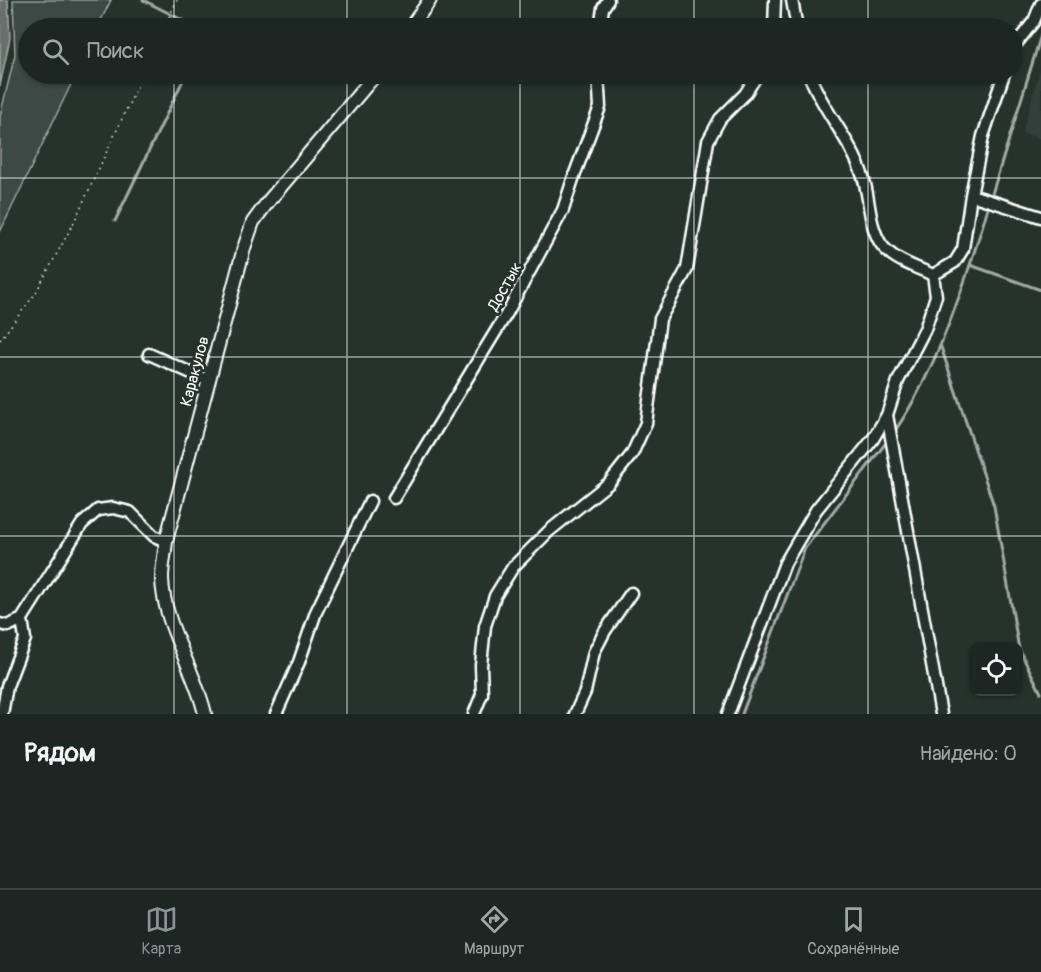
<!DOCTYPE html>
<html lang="ru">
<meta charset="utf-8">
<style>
body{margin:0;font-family:Pangolin,sans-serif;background:#29322f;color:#f1f3f6}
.controls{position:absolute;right:18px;bottom:18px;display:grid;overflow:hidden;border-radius:12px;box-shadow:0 2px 4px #0004}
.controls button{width:54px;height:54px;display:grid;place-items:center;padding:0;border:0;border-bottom:2px solid #3a4340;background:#1c2622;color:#f1f3f6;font:30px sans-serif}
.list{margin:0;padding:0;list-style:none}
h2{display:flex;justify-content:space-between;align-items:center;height:78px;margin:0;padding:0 24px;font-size:26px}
h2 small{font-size:20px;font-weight:400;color:#a0a5a5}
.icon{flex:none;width:33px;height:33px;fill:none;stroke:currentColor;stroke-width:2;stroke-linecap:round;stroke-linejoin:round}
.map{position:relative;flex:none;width:1041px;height:714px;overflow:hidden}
.search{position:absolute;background:#1c2622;box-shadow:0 2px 4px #0004;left:18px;right:18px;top:18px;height:66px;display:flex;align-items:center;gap:15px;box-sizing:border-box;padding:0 21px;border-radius:33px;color:#a0a5a5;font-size:22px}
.sheet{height:174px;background:#1c2622}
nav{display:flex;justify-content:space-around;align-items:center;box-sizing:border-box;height:84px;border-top:2px solid #3a4340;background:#1c2622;font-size:16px;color:#a0a5a5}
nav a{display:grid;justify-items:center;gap:3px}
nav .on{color:#8c9099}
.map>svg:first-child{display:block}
.built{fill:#333f3a}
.green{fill:#3e4944;stroke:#9ea4a2;stroke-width:1.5}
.water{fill:#67706c;stroke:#a4a9a7;stroke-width:1.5}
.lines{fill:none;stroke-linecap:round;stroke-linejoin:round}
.stream{stroke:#a4a9a7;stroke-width:3}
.minor-casing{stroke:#fff;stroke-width:15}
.major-casing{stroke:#fff;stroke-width:16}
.path{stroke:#fff;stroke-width:1.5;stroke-dasharray:1.5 4.5;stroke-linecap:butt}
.minor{stroke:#26332d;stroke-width:10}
.major{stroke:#26332d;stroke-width:12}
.grid{fill:none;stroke:#fff;stroke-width:1.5;stroke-opacity:0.55}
.labels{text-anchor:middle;stroke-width:6;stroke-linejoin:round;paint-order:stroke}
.street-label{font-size:16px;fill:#fff;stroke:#26332d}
</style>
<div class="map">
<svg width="1041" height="714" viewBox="0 0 1041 714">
<rect width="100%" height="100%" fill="#26332d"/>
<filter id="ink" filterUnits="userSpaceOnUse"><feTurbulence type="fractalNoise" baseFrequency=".0167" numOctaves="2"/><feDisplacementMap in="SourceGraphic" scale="12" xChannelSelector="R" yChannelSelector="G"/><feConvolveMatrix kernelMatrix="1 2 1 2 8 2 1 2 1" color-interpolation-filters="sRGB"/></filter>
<g filter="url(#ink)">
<path class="built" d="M1041 67V139L1022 133Z"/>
<path class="green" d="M13 0H111L97 28H28V74H76L0 232V116L15 55Z"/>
<path class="water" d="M0 0H8L10 38 0 86Z"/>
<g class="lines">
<path class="stream" d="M143 0 198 28
M225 28H234
M992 194 1041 35
M115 221 186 74
M970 265 1041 290
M941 347 994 506 1019 649 1041 693
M896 429C907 414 915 398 924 381 951 326 970 267 988 208
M742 714 805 548 885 444"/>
<g class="minor-casing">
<path id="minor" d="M792 0 797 28
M600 28 603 8 608 0
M774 28 775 0
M1012 49 1034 21 1041 4
M809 74C822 110 851 139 863 177 870 197 868 224 881 244 892 260 916 267 933 275
M971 195 1041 217
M149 354 209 381
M887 415 941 714
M394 498 507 313 563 210 574 176 600 107 598 74
M0 624 8 626 22 619 82 524 98 510 113 508 130 512 154 536 166 541
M2 714 7 686 25 639 22 619
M276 714 299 662 316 612 370 501
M474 714 482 694 481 665 485 626 495 596 513 567 549 531 609 483 632 454 646 423 660 319 687 269 708 141 720 119 745 94 758 74
M575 714 585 692 594 652 605 631 631 593
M728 714 785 563 816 510 873 439 887 415 898 381 925 329 936 296 933 275 955 262 963 249 971 195 983 136 1004 74"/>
</g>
<g class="major-casing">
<path id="major" d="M410 28 430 0
M205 714C195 669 163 625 162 578 162 566 165 553 166 541L244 248 253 222 267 203 376 74"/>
</g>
<path class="path" d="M164 28 177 0
M0 340 35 294 73 224 143 74"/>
<use href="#minor" class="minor"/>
<use href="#major" class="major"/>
</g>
</g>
<path class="grid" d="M174 0V28M347 0V28M520 0V28M694 0V28M868 0V28M174 74V714M347 74V714M520 74V714M694 74V714M868 74V714M0 178H1041M0 357H1041M0 536H1041"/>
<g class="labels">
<g class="street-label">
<text transform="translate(504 286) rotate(-61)" y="6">Достык</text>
<text transform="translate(194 371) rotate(-75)" y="6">Каракулов</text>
</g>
</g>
</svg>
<div class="controls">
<button><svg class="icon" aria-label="locate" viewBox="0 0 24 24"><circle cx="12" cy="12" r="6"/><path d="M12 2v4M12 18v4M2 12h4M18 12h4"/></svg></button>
</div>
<div class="search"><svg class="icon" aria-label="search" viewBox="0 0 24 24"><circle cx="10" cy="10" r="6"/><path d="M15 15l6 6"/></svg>Поиск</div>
</div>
<section class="sheet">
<h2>Рядом<small>Найдено: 0</small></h2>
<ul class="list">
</ul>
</section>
<nav>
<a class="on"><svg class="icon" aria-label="map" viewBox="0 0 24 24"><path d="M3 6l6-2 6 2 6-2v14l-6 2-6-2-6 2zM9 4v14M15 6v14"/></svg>Карта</a>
<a><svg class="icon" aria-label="directions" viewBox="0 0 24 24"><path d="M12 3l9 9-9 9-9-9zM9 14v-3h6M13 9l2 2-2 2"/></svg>Маршрут</a>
<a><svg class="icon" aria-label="saved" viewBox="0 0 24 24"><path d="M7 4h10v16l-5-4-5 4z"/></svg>Сохранённые</a>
</nav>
